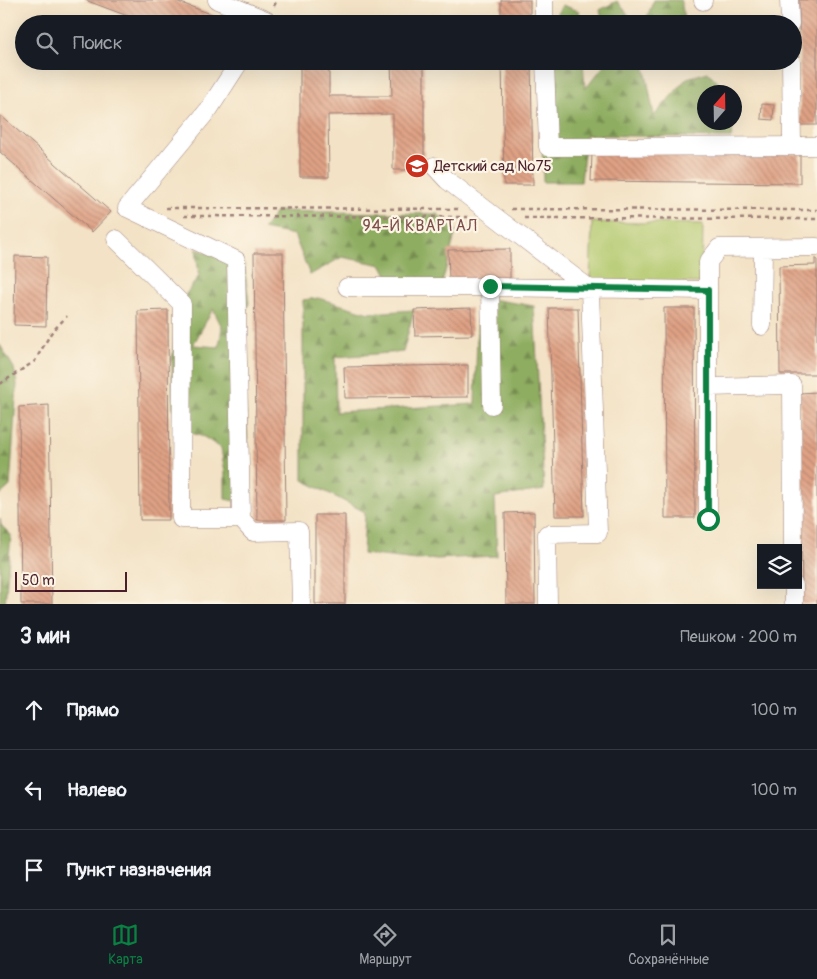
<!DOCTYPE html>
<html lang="ru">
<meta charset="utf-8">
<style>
body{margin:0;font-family:Pangolin,sans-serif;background:#242831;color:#f1f3f6}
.controls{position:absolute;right:15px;bottom:15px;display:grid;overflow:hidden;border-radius:0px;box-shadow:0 5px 20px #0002}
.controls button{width:45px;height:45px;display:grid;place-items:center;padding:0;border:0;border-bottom:1px solid #363941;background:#171b24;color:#f1f3f6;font:25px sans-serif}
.compass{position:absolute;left:697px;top:85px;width:45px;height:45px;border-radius:50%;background:#171b24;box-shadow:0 5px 20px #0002;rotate:20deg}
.scale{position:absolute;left:15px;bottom:12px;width:112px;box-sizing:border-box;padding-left:5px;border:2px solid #4a1f2b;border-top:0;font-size:14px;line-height:18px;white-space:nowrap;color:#4a1f2b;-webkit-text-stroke:4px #fcf5e5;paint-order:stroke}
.stop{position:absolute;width:15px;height:15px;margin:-11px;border:4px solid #0b8043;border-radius:50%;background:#fff}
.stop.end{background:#0b8043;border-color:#fff;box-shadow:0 1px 5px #0008}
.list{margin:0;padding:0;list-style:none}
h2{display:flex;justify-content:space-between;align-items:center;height:65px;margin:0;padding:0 20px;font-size:21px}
h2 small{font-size:16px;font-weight:400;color:#9ea1a6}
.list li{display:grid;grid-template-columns:32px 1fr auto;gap:15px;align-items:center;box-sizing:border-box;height:80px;padding:0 20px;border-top:1px solid #363941}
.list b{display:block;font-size:19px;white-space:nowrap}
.list em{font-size:16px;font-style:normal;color:#9ea1a6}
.icon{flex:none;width:28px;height:28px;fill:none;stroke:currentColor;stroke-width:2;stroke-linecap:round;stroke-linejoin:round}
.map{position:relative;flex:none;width:817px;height:604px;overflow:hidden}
.search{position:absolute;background:#171b24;box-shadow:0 5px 20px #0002;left:15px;right:15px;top:15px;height:55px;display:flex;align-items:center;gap:12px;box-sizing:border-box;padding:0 18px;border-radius:28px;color:#9ea1a6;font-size:19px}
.sheet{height:305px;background:#171b24}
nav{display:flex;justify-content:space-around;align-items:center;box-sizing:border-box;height:70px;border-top:1px solid #363941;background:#171b24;font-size:14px;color:#9ea1a6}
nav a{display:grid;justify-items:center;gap:2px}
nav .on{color:#0b8043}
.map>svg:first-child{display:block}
.forest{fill:url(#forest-firs);stroke:#6c6646;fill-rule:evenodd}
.pitch{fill:#b3c96e;stroke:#7e744c}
.building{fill:url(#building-back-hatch)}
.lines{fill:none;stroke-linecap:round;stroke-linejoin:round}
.minor-casing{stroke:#9e8078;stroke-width:19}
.path{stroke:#9e8078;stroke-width:2.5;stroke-dasharray:4 4;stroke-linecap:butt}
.minor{stroke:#fff;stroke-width:18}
.route{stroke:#0b8043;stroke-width:6}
.labels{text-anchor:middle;stroke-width:4.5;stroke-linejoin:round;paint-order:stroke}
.poi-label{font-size:15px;fill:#4a1f2b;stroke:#fcf5e5;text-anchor:start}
.neighbourhood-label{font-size:16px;letter-spacing:1px;fill:#7e4d4a;stroke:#fcf5e5}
</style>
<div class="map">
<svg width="817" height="604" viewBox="0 0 817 604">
<defs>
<pattern id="forest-firs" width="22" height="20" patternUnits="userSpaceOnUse" patternTransform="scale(1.25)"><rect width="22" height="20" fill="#8ead61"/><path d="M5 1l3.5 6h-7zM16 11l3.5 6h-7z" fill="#768c50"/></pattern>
<pattern id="building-back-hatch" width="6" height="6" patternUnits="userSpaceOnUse" patternTransform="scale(1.25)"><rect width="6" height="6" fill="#dfa285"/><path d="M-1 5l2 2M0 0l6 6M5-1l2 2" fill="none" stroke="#b7836d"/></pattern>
</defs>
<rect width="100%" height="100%" fill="#fcf5e5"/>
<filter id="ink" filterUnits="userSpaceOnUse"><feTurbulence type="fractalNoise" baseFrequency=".02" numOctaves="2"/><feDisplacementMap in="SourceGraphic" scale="10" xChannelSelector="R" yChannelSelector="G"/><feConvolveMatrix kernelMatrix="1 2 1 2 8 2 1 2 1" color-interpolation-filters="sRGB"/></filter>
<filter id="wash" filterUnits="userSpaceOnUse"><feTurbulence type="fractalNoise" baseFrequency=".0096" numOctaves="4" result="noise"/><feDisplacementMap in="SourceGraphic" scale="20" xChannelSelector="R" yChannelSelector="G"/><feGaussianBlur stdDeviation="1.12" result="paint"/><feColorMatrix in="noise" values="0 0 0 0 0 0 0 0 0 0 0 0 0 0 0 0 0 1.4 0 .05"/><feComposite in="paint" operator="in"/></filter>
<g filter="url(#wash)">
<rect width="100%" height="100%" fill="#f3e2c5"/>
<path class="forest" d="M654 0H681L685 24H644Z
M617 1 636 24H603L600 10Z
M562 5 579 11 580 24H553Z
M541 61H583L585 89 608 61H650L644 63 654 116 687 78 708 72 727 92H704V122L734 123 731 138 586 135 581 182H543Z
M277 211 438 214 456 231 441 287H393L382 265 342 257 310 275 294 235 263 229Z
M196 249 244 264 249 303 239 327 249 456 248 495 239 502 225 499V473L221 448 204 437 185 431 173 407 172 360 179 304 199 276ZM213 309 222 327 219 347 193 345Z
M478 297 534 306 544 490 495 497 497 556 417 560 363 554 365 512 303 480V300L318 298 369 313 414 310 403 352 335 357 336 412 475 404Z
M0 345 14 368 17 384 10 486 0 495Z
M0 518 1 525 11 535 5 604H0Z"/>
<path class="pitch" d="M592 222 703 224 702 283 590 281Z"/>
<g id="blocks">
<path class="building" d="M85 0H173L230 21 229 24H149Z
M501 0H530V24H501Z
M799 0H817V125H800Z
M391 61H424V170H393V114L328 115 329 177H300V62H329V96H392Z
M502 61H531L533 185H504Z
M762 104 774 105 773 120 761 119Z
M0 115 111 212 92 232 0 152Z
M592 152 800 154V183L591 181Z
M510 249V278L449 279 448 250Z
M254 253H283L286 520H257Z
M15 256 47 257 46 326 14 325Z
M815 259H817V368H816V374H780L779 266 815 265Z
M471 308 472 335 415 336 414 310Z
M549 308H578L584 516H555Z
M664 308H694L695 518H665Z
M168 310 169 520H140L138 311Z
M468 365V397L345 398 344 367Z
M817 392V604H802L800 393Z
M49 405 52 604H21L19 407Z
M534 512 535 604H506L505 513Z
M315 515H345V604H315Z"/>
</g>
</g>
<g filter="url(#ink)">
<use href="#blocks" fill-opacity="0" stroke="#9e8078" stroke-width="1"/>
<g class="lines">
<g class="minor-casing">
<path id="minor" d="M217 0 266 20 264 24
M544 0V24
M789 0 790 24
M703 1V0
M240 61 209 109 127 208 236 260 241 519
M545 61 548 147 817 146
M791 61 792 146
M434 166 447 180 590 289 598 533 547 534 548 604
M116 239 182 304 181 519H241L253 532 299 531 301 604
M347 287H490
M762 326 763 248
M708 387 792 385 793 548
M492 405 490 287 708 290
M708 519V262L719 248 817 247
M794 585V604"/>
</g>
<path class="path" d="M274 6 277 0
M166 208 458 209
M511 209 817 210
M184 216 469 217
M524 218 817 219
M0 384 35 361 51 333 67 316"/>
<use href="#minor" class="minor"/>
</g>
</g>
<g class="lines" filter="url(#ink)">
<path class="route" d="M490 286 708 290V519"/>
</g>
<defs>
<g id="school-disc" transform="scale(1.25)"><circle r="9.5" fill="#c8321e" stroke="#fcf5e5"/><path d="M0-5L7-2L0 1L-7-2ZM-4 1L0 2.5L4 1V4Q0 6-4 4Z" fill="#fff"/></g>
</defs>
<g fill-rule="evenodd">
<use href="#school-disc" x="417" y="166"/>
</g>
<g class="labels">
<g class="poi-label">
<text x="434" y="171">Детский сад №75</text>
</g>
<g class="neighbourhood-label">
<text x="420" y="231">94-Й КВАРТАЛ</text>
</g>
</g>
</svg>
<div class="controls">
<button><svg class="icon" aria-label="layers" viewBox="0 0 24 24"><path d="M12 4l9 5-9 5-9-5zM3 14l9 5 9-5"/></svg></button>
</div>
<svg class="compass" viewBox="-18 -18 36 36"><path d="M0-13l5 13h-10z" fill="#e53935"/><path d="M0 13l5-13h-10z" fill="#9ea1a6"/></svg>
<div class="scale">50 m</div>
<div class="stop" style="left:708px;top:519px"></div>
<div class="stop end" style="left:490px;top:286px"></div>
<div class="search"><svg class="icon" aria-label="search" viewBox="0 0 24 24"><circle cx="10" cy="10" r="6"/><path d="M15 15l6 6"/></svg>Поиск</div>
</div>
<section class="sheet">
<h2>3 мин<small>Пешком · 200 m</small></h2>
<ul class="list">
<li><svg class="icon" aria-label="ahead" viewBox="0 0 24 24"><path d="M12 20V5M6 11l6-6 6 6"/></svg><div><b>Прямо</b></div><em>100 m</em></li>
<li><svg class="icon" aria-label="left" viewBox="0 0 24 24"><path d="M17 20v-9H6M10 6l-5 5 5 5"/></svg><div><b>Налево</b></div><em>100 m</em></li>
<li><svg class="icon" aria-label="arrive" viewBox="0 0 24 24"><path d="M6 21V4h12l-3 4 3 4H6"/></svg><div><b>Пункт назначения</b></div></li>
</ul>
</section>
<nav>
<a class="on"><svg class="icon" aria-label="map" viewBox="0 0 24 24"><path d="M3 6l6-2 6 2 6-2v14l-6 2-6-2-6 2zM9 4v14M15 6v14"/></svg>Карта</a>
<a><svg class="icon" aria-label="directions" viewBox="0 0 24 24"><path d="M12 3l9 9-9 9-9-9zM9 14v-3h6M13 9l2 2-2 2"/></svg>Маршрут</a>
<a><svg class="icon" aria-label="saved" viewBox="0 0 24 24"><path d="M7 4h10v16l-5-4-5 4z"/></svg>Сохранённые</a>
</nav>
